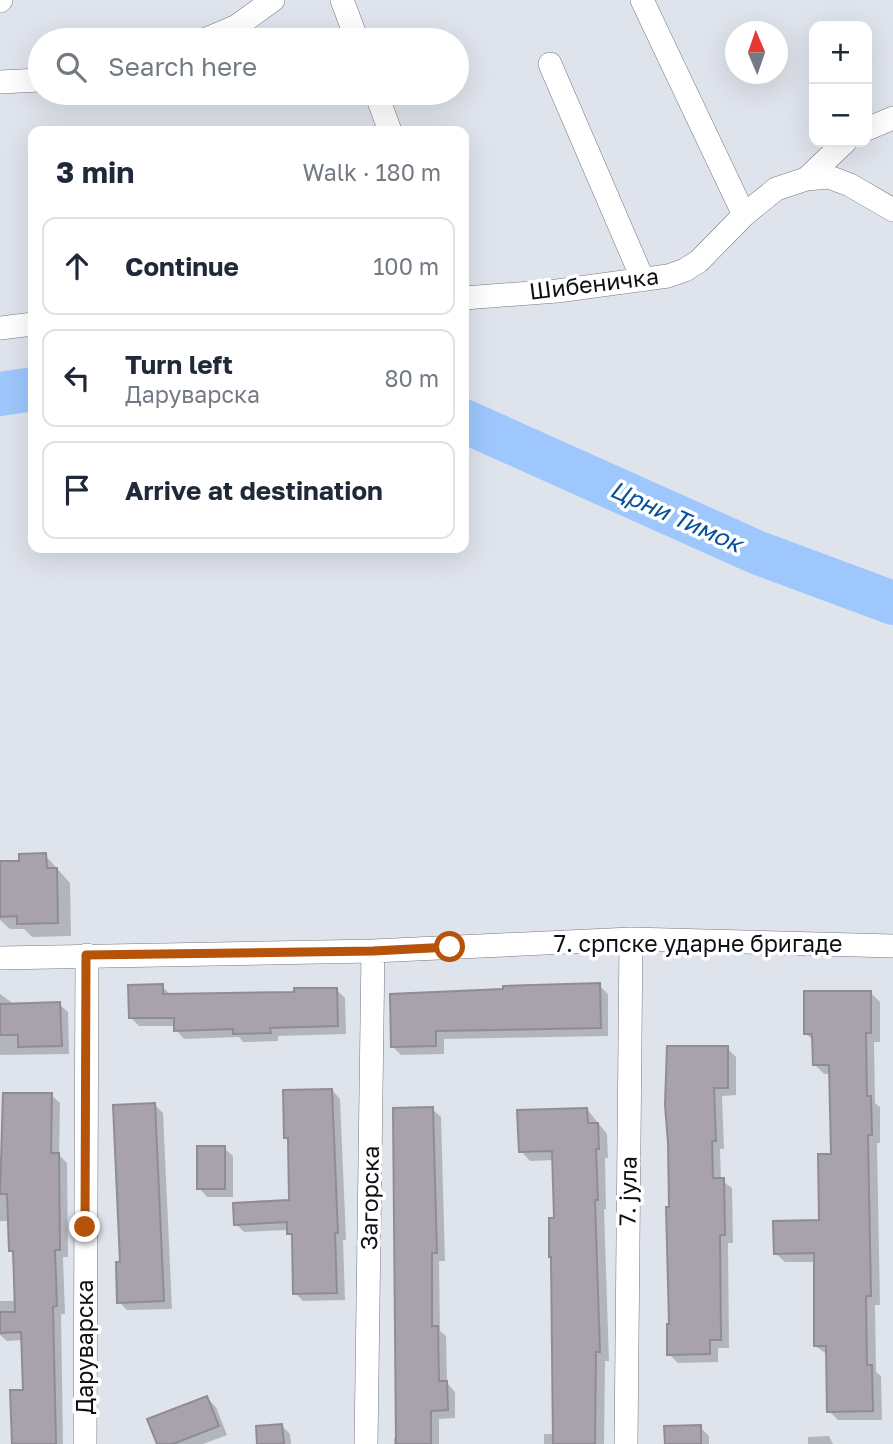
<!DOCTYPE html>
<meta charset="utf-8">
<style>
body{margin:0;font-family:"Golos Text",sans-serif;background:#f2f2f3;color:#1f2937}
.controls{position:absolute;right:21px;top:21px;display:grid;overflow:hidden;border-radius:14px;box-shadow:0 7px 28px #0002}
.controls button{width:63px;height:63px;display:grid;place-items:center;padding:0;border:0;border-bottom:2px solid #e0e1e3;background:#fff;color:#1f2937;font:35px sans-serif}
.compass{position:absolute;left:725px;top:21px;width:63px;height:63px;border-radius:50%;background:#fff;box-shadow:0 7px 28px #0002;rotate:358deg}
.stop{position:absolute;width:21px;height:21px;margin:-16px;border:5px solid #b45309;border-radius:50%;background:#fff}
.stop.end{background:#b45309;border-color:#fff;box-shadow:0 2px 7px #0008}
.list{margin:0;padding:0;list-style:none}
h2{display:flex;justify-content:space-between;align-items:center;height:91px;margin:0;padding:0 28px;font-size:30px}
h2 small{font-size:23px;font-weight:400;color:#747a83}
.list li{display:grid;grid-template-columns:46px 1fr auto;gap:21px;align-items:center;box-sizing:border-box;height:98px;margin:0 14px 14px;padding:0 14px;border:2px solid #e0e1e3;border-radius:14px}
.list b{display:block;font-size:26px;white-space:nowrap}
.list p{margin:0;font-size:23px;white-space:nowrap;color:#747a83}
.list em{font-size:23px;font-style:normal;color:#747a83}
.icon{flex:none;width:38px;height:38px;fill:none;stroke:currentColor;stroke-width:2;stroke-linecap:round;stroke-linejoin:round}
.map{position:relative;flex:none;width:893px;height:1444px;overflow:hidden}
.search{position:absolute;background:#fff;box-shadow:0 7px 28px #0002;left:28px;top:28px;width:441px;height:77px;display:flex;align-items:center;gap:18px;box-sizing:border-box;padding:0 24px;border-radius:38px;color:#747a83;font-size:26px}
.panel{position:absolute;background:#fff;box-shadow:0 7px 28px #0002;left:28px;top:126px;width:441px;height:427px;border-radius:14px}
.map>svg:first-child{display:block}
.shadow{fill:#0003}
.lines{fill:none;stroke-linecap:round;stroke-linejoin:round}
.river{stroke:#9ec7fd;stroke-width:44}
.building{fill:#a8a3ab;stroke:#918c94;stroke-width:2}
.minor-casing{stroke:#757881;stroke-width:24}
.minor{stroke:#fff;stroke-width:23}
.route{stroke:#b45309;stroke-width:9}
.labels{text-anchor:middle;stroke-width:7;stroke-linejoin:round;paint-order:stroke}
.street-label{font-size:23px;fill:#0f1013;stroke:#fff}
.water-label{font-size:24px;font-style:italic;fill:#07519c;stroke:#fff}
</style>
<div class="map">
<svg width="893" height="1444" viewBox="0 0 893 1444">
<rect width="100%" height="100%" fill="#dfe3ec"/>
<path class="shadow" d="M45 855 70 883 71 936 32 937 24 929H10L0 920V863L21 862Z
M599 985 608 994V1036L444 1039V1054L401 1055 392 1046 391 995Z
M162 986 172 996 296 994 336 989 345 998 346 1034 278 1036V1041L243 1042 239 1037 184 1039 176 1030V1026H139L130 1017Z
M870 992 880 1002V1042H874L875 1103 880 1107V1143H877L880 1305H875L876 1372 881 1376 882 1420H838L829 1411 828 1355 815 1346 816 1262H785L775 1253 821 1222 833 1156 831 1074H824L815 1065 814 1041 805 1033Z
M0 994 11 1002V1005L59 1004 68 1012 69 1054 0 1055Z
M727 1048 736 1057V1095L722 1096 724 1149H720L721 1180 732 1188 733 1243H728L729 1348H718V1362L678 1363 669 1354 671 1326V1209Z
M332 1090 340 1099 346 1240H343L345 1300 303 1301 295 1293 294 1238 288 1230 244 1232 236 1224 291 1201 290 1142 286 1138Z
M51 1095 60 1103 59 1155 67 1163 68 1257H63L65 1314H61L63 1444H14L25 1392 23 1340 7 1341 0 1335V1301H16L15 1254 11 1250 10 1221H0V1156H4Z
M155 1105 163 1113 172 1309 127 1310 119 1302 122 1264Z
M432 1109 441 1117 445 1261H439L440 1331 446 1336 447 1383 455 1392V1418L439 1419V1444H394V1438H398Z
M587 1109 607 1134 608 1158H605L606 1209H604L609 1361H605L604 1444H544V1434H554L556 1220 554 1160 530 1161 521 1151Z
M224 1148 233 1156V1197H207L199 1188Z
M207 1398 216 1407 227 1435 203 1444H158Z
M282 1426 290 1434 291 1444H258Z
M700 1427 709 1436V1444H666Z
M829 1436 833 1444H808V1437Z"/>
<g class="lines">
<path class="river" d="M0 394 33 389
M464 421 756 552 893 603"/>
</g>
<path class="building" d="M46 853 47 868H57L58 923 17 924V916L0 917V861H19V854Z
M600 983 601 1028 436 1031V1046L391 1047 390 994 503 989V986Z
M163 984V994L294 992V988H337L338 1026 270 1028 271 1033 233 1034V1029L174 1031V1018H129L128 985Z
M804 991H871V1033H866L867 1096H871L872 1135H868L871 1296H866L867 1365H872L873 1411 827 1412 826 1346H814V1253L774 1254 773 1221 819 1220 818 1154H831L829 1065H813L812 1034H804Z
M60 1002 62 1046 18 1047V1035H0V1004Z
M667 1046H728V1088H714L716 1141H712L713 1178H724L725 1235H720L721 1340H710V1354L667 1355V1324H669L666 1207H669L668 1143 665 1105Z
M332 1089 338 1233H335L337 1293 293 1294 292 1234H287V1222L234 1225 233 1203 289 1200 288 1138H284L283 1090Z
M3 1093H52L51 1153H59L60 1250H55L57 1306 53 1307 56 1444H12L10 1390H23L21 1332 0 1333V1312H15L13 1251H9L7 1194H0Z
M155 1103 164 1301 117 1303 116 1262H120L113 1105Z
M433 1107 437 1253H432V1326H438L439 1381H447L448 1410 431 1411V1444H396L393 1108Z
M587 1108 588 1123H598L599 1149H596L598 1200H595L600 1352H596L595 1444H553L551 1257H549V1218H554L552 1151 519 1152 517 1110Z
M197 1146H225V1189H197Z
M207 1396 219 1426 173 1444H157L147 1419Z
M282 1424 284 1444H257L256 1426Z
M701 1425V1444H665L664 1426Z"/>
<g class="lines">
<g class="minor-casing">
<path id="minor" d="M342 0 357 40
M642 0 744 215
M0 1 1 0
M204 40 237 26 273 0
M550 64 643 280
M0 82 40 80
M376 93 390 131
M867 129 893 118
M806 179 829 177 850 185 893 210
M464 298 557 291 668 276 685 270 699 261 744 215 776 189 806 179 845 142
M0 328 33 324
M0 958 373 951 631 939 893 946
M85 1444 87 955
M366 1444 373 951
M626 1444 631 939"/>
</g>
<use href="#minor" class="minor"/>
</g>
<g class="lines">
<path class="route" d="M85 1227 86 955 373 951 450 947"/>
</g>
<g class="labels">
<g class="street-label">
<text transform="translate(594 284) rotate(-7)" y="8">Шибеничка</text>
<text x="698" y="952">7. српске ударне бригаде</text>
<text transform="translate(628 1191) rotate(-89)" y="8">7. јула</text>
<text transform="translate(370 1198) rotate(-89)" y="8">Загорска</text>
<text transform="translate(85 1347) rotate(-90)" y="8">Даруварска</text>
</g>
<g class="water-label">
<text transform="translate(676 517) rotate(24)" y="8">Црни Тимок</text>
</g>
</g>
</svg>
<div class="controls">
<button>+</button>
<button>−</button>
</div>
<svg class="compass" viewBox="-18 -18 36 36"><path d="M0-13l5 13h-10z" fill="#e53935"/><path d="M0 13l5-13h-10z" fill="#747a83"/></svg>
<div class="stop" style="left:450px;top:947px"></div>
<div class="stop end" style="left:85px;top:1227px"></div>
<div class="search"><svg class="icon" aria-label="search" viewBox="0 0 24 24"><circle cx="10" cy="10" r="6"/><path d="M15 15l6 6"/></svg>Search here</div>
<section class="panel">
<h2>3 min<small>Walk · 180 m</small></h2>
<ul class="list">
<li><svg class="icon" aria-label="ahead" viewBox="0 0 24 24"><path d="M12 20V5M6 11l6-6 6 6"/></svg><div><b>Continue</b></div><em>100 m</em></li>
<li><svg class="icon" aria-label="left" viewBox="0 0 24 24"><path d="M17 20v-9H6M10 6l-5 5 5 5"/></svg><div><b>Turn left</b><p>Даруварска</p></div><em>80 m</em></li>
<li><svg class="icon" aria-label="arrive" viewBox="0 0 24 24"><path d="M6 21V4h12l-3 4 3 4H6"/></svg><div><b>Arrive at destination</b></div></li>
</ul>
</section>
</div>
